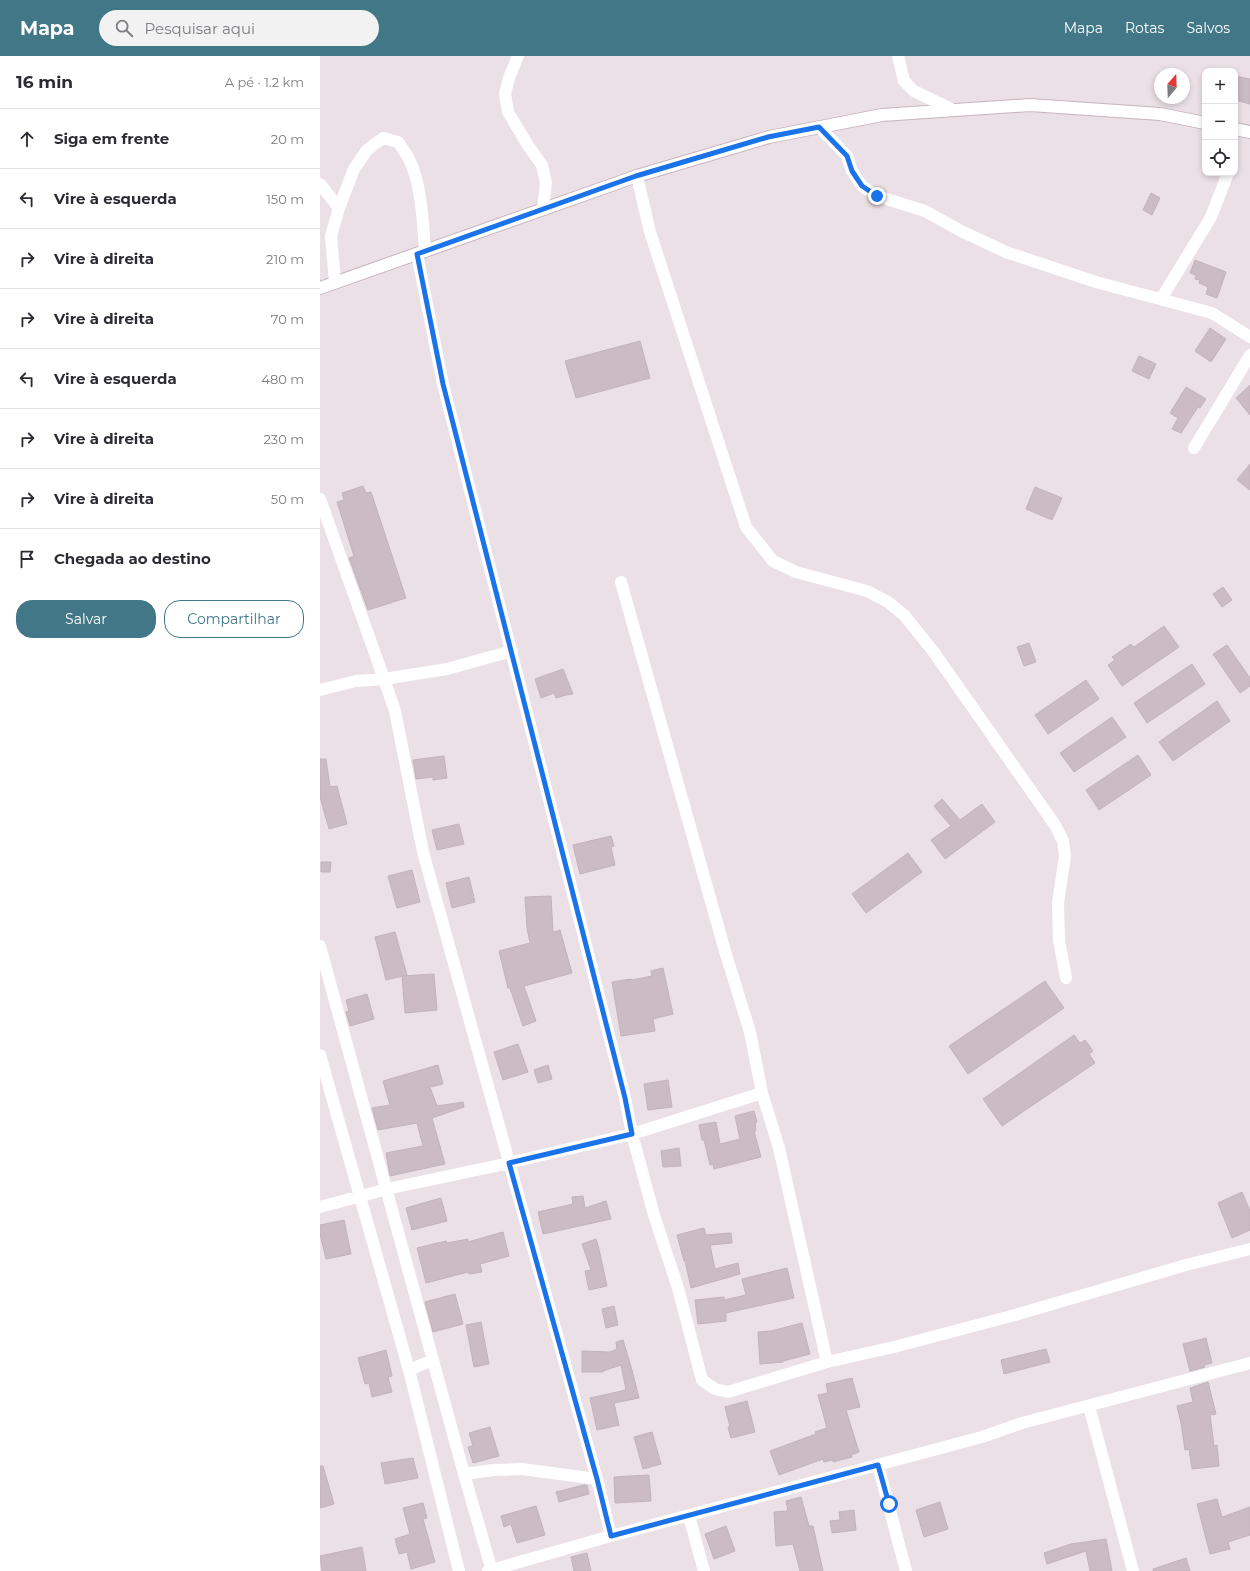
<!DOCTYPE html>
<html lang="pt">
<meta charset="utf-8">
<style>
body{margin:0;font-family:Montserrat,sans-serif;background:#f2f2f3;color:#2b2b33}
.controls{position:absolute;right:12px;top:12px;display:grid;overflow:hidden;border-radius:8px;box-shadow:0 2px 6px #0003}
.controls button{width:36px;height:36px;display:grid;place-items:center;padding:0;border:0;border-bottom:1px solid #e1e1e2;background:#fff;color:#2b2b33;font:20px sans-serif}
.compass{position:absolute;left:834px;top:12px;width:36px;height:36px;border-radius:50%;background:#fff;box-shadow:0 2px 6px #0003;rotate:19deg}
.stop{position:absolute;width:12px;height:12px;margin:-9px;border:3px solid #1a73e8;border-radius:50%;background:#fff}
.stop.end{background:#1a73e8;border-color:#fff;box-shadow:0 1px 4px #0008}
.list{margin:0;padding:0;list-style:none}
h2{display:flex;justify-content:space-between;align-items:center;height:52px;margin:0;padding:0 16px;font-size:17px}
h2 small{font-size:13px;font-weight:400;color:#7c7c81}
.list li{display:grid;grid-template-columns:26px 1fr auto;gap:12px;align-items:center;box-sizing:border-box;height:60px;padding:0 16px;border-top:1px solid #e1e1e2}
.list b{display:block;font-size:15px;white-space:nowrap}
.list em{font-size:13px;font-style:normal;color:#7c7c81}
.actions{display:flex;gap:8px;padding:12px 16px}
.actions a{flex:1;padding:9px 0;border:1px solid #417787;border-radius:16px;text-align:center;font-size:14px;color:#417787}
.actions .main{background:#417787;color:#fff}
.icon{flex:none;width:22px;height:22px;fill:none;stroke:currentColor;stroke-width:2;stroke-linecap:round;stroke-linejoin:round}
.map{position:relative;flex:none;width:930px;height:1515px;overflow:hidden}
header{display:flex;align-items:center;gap:24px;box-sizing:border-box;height:56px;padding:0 20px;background:#417787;color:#fff}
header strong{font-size:19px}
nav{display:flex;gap:22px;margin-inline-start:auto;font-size:14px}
.search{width:280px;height:36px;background:#f2f2f3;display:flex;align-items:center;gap:10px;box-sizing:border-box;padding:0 14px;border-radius:22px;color:#7c7c81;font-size:15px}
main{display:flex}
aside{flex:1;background:#fff}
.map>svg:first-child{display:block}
.building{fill:#cbbcc3;stroke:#c3b2ba}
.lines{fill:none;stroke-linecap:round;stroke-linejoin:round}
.secondary-casing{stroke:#c9b3bd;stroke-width:14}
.street{stroke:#fff;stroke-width:12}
.secondary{stroke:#fff;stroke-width:12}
.route{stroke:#1a73e8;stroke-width:5}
</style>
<header>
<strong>Mapa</strong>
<div class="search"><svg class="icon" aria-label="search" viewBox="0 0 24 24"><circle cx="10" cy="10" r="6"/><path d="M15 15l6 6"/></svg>Pesquisar aqui</div>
<nav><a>Mapa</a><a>Rotas</a><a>Salvos</a></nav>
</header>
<main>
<aside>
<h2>16 min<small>A pé · 1.2 km</small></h2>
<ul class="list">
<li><svg class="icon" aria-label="ahead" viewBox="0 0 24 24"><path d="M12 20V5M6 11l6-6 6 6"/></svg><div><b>Siga em frente</b></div><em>20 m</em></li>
<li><svg class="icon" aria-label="left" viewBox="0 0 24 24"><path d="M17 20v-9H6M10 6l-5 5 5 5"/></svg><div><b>Vire à esquerda</b></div><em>150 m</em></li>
<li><svg class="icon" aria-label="right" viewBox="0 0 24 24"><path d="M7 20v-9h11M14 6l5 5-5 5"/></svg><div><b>Vire à direita</b></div><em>210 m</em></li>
<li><svg class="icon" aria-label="right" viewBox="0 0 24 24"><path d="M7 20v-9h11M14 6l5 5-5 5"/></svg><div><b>Vire à direita</b></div><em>70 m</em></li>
<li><svg class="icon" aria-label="left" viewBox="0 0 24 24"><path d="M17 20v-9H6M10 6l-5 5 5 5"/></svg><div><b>Vire à esquerda</b></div><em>480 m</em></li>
<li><svg class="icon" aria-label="right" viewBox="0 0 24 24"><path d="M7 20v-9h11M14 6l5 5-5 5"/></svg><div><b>Vire à direita</b></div><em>230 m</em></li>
<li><svg class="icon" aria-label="right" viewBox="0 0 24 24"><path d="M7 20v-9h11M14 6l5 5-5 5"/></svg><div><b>Vire à direita</b></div><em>50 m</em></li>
<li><svg class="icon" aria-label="arrive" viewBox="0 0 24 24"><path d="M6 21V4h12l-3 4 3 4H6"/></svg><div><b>Chegada ao destino</b></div></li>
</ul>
<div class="actions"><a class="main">Salvar</a><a>Compartilhar</a></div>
</aside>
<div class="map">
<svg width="930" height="1515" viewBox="0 0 930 1515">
<rect width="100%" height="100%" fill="#eae0e5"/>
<path class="building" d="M915 20 930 23V48L915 44Z
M831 137 840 142 832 159 823 154Z
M875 204 906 216 897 242 886 238 888 231 879 227 880 224 875 223 876 219 870 217Z
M890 272 906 283 891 306 875 295Z
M320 285 330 322 256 342 245 305Z
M819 300 836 308 829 323 812 315Z
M930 329V359L916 342Z
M866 331 886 343 880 352 878 351 861 377 852 373 858 362 850 357Z
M930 408V434L917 424Z
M43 430 46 437 51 436 86 542 48 554 29 502 34 500 17 446 24 444 22 437Z
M715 431 742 442 732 464 706 453Z
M903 531 912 544 902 551 893 538Z
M844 570 859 591 802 630 788 609 795 604 792 601 811 588 814 591Z
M709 587 716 606 704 610 697 591Z
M907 589 930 622V630L920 637 893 598Z
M872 608 885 628 827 667 814 647Z
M243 613 253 638 246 639 236 642 234 637 221 642 215 623Z
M766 624 779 643 728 678 715 659Z
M897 645 910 665 853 705 839 686Z
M792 661 806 681 754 716 740 697Z
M818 699 831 719 779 754 766 734Z
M124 700 127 722 113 724V721L96 723 93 704Z
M0 703H6L10 731 17 730 27 768 9 773 0 741Z
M622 743 640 764 662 748 675 766 625 803 611 784 631 770 614 750Z
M139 768 144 788 117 794 112 774Z
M291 780 294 790 291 791 295 809 260 818 253 789Z
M588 797 602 816 546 857 532 838Z
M1 806H11L10 816H1Z
M92 814 100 846 77 852 68 820Z
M149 821 155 846 132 852 126 827Z
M231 840 233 876 240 874 252 917 204 930 216 965 203 970 190 932H188L179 895 210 887 207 872 205 841Z
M75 876 87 919 66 924 55 881Z
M343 912 353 958 333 963 335 975 301 980 292 926 311 923 312 924 332 920 331 915Z
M114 918 117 954 85 957 82 920Z
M725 925 744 952 648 1018 629 990Z
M47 938 54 963 30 970 26 956 29 955 26 944Z
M754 979 760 987 765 984 773 995 769 998 775 1007 682 1070 663 1043Z
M198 988 208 1016 183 1024 174 996Z
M118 1009 123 1028 110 1031 117 1050 143 1046 144 1051 112 1062 125 1108 70 1120 66 1097 103 1090 97 1067 58 1074 52 1052 70 1049 63 1025Z
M228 1009 232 1023 218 1027 214 1014Z
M348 1024 352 1051 328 1054 324 1028Z
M434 1055 437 1066 435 1067 436 1075H434L441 1101 394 1113 393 1108 390 1109 384 1084H382L379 1069 396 1066 400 1088 420 1083 415 1060Z
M359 1092 361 1110 343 1111 341 1095Z
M922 1136 930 1155V1174L912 1182 898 1147Z
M263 1140 265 1152 286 1145 291 1163 223 1178 218 1156 253 1148 252 1141Z
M121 1142 127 1165 92 1174 86 1152Z
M24 1164 31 1198 6 1203 0 1178V1169Z
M384 1172 386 1179 411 1177 412 1187 390 1189 395 1213 418 1207 420 1218 371 1232 365 1205H364L357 1179Z
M183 1176 189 1200 160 1208 162 1216 149 1218 148 1216 106 1227 97 1192 126 1185 127 1187 148 1183V1186Z
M276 1183 279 1193 287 1230 269 1234 265 1215 271 1214 262 1188Z
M467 1212 474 1242 406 1257V1265L378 1268 375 1244 404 1241V1244L426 1239 422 1223Z
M135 1238 143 1268 113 1276 105 1246Z
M294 1250 298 1269 286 1272 282 1253Z
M161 1266 169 1308 154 1311 146 1269Z
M482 1267 490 1298 463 1305V1306L440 1308 438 1276 451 1275Z
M886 1282 892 1307 884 1309 885 1311 870 1315 863 1288Z
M303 1284 312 1314 319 1342 294 1347 299 1369 277 1374 270 1342 306 1334 301 1309 283 1315V1316H262V1295L290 1296 297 1293 296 1286Z
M726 1293 730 1306 684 1318 681 1304Z
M66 1294 72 1320 68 1321 72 1336 52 1341 49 1327 45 1328 38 1302Z
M532 1322 540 1351 526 1354 539 1396 531 1399 532 1401 513 1406V1404L504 1406 503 1403 459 1419 450 1395 496 1378 495 1376 507 1372 498 1339 508 1337 506 1328Z
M888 1326 896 1358 890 1359 894 1390 897 1389 899 1410 872 1413 869 1393 865 1394 861 1367 857 1350 873 1346 870 1332Z
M427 1345 435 1376 411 1382 408 1371H410L405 1351Z
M170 1371 179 1400 153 1407 148 1391 153 1390 149 1377Z
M332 1376 341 1408 323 1413 314 1381Z
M93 1402 98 1422 65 1428 61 1407Z
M0 1410H3L14 1448 0 1452Z
M329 1419 331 1445 295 1447 294 1421Z
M264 1429H267L269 1438 239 1446 236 1436Z
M481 1441 489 1470H493L503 1515H480L473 1488 456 1490 454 1456 468 1455 466 1445Z
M897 1443 902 1461 930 1451V1479L908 1486 910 1493 890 1498 877 1448Z
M620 1446 628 1473 604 1481 596 1454Z
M103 1447 107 1462 103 1463 115 1506 91 1513 87 1496 79 1498 75 1483 90 1478 83 1452Z
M216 1450 225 1479 197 1487 191 1468 184 1471 181 1460Z
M534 1454 536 1474 512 1477 510 1465 520 1464 519 1456Z
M406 1470 415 1495 394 1503 385 1478Z
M786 1483 792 1515H770L766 1495 727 1508 724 1497 751 1488Z
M42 1491 46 1515H2L0 1500Z
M267 1497 271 1515H254L251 1501Z
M866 1502 870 1515H833V1513Z"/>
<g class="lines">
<g class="secondary-casing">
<path id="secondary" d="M915 73 930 76
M0 232 317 120 449 81 562 59 710 49 840 58 885 67"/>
</g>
<path class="street" d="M198 0 189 22 185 38 188 56 209 91 222 109 226 127 223 153
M578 0 584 25 594 35 633 54
M499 71 527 100 532 115 542 130 557 140 605 155 641 175 686 196 776 226 892 257 930 281
M317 120 330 176 426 471 453 505 476 516 547 535 568 546 584 559 613 595 735 769 743 785 745 800 738 847 739 884 746 922
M0 128 19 152 11 180 15 226
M19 152 34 113 47 94 63 82 78 86C83 93 89 101 92 110 102 135 103 169 105 195
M97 198 123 328 305 1042 312 1078 334 1159 358 1232 382 1324 395 1333 408 1336 507 1306 574 1291 695 1259 866 1209 930 1193
M841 243 891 161 908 117
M874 392 930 299
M0 443 64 623 127 613 192 595
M301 526 405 895 430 976 442 1037 459 1092 507 1306
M0 634 36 625 64 623 75 655 103 796 277 1423 291 1480
M0 890 144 1418 172 1515
M0 999 89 1314 139 1515
M0 1151 67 1133 189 1107 312 1078 442 1037
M89 1314 113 1304
M769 1350 813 1515
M558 1409 586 1515
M144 1418 174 1414 202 1413 277 1423
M369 1460 384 1515
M168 1515 291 1480 662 1381 702 1367 930 1307"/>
<use href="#secondary" class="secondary"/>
</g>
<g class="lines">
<path class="route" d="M557 140 542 130 532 115 527 100 499 71 448 81 316 120 97 198 123 328 305 1042 312 1078 189 1107 277 1423 291 1480 558 1409 569 1448"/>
</g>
</svg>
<div class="controls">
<button>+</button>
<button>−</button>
<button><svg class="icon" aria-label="locate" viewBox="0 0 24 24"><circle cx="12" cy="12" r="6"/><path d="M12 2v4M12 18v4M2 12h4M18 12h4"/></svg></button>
</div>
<svg class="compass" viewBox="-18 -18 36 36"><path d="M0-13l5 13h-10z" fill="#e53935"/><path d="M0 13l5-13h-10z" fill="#7c7c81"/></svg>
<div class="stop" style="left:569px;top:1448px"></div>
<div class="stop end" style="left:557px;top:140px"></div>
</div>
</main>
